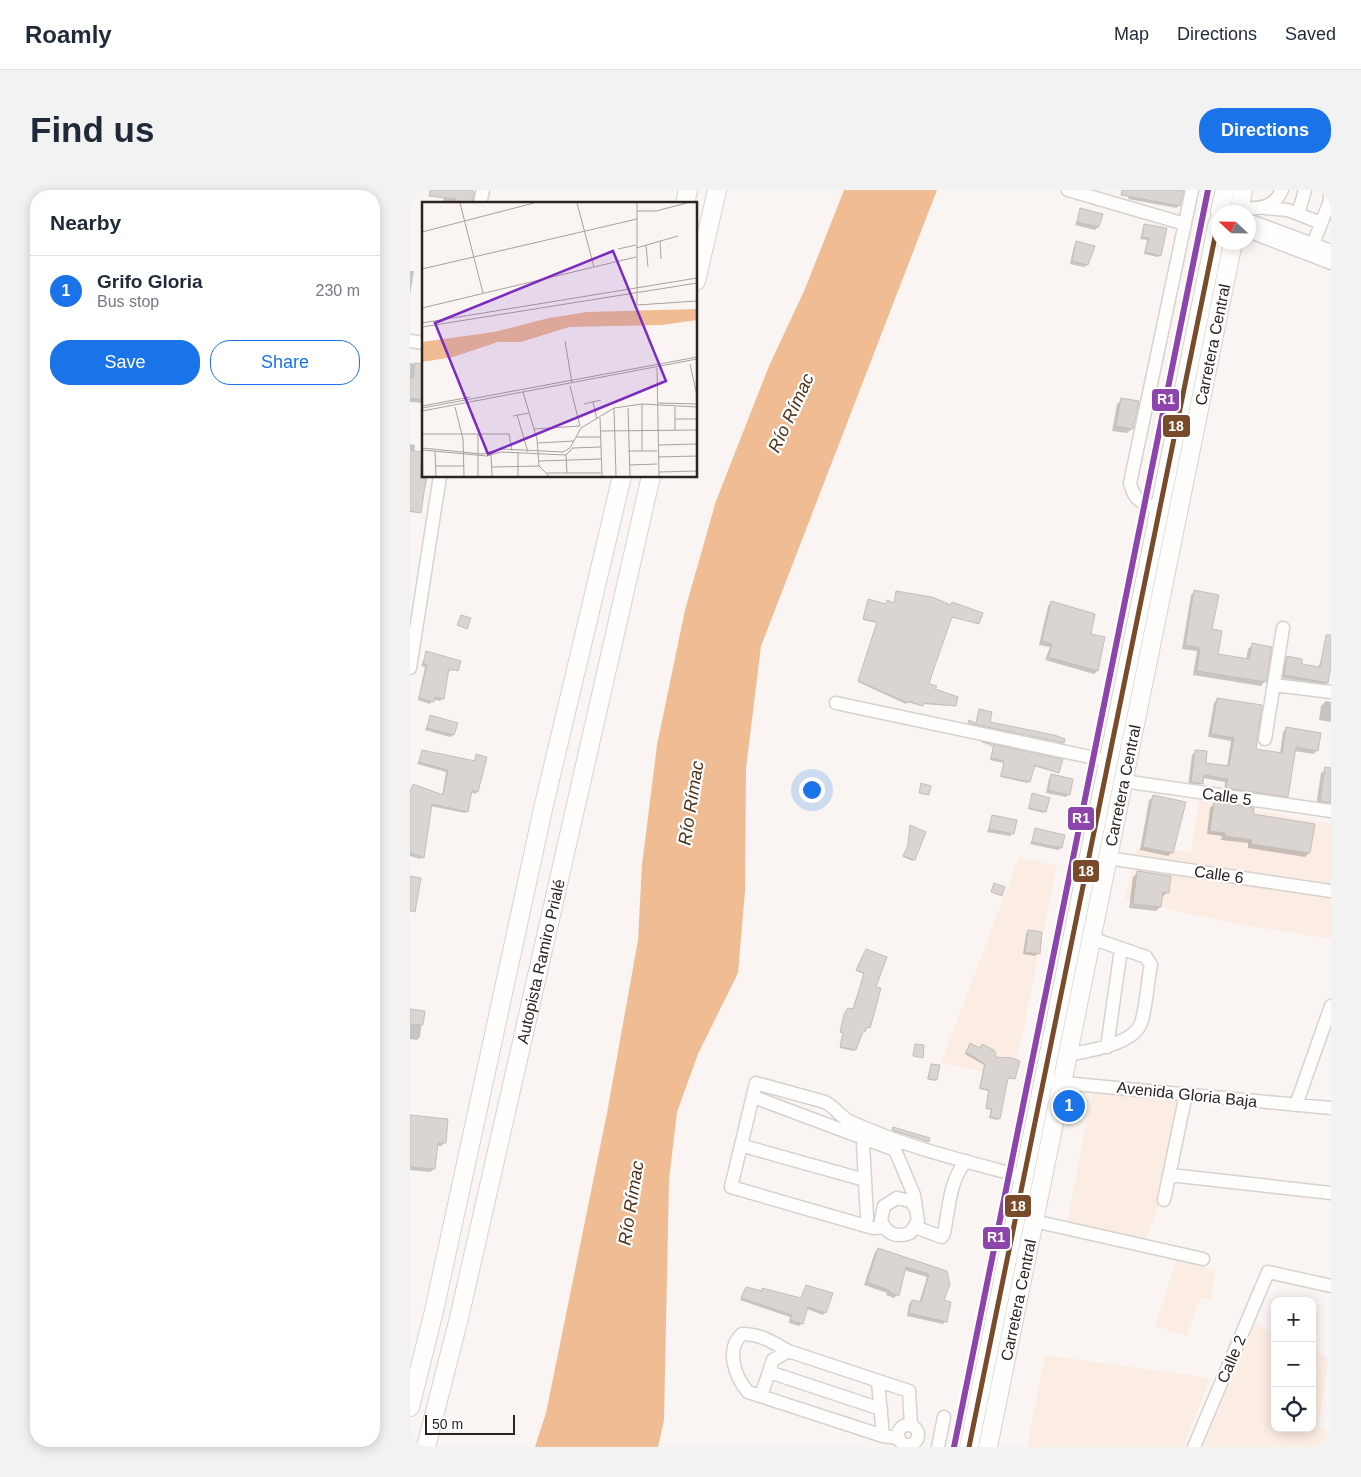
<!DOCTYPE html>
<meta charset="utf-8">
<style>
body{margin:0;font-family:Helvetica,sans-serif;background:#f2f2f3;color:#1f2937}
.controls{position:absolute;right:15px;bottom:15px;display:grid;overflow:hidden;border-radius:10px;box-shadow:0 2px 12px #0003}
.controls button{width:45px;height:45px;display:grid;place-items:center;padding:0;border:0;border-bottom:1px solid #e0e1e3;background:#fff;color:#1f2937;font:25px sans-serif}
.compass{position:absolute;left:801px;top:15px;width:45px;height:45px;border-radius:50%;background:#fff;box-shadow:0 2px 12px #0003;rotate:292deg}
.scale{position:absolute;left:15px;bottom:12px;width:90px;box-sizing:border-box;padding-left:5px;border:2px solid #2c241f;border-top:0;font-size:14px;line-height:18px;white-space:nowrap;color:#2c241f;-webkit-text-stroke:4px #fff;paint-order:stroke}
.you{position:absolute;left:401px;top:599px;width:18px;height:18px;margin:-12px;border:4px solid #fff;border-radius:50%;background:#1a73e8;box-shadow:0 0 0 8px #1a73e833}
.badge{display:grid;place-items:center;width:32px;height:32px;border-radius:50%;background:#1a73e8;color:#fff;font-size:16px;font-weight:700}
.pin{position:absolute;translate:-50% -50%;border:2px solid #fff;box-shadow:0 1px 5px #0006}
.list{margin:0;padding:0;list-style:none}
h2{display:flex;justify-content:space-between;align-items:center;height:65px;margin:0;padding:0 20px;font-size:21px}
h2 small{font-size:16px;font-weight:400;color:#747a83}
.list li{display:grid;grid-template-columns:32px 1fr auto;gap:15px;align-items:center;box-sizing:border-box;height:70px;padding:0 20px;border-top:1px solid #e0e1e3}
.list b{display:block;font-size:19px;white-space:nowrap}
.list p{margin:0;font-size:16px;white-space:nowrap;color:#747a83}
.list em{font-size:16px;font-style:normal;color:#747a83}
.actions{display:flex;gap:10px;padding:15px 20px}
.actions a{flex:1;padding:11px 0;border:1px solid #1a73e8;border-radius:20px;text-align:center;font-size:18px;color:#1a73e8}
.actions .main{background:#1a73e8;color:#fff}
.icon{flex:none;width:28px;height:28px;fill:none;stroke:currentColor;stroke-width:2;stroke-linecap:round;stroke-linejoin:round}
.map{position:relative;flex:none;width:921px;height:1257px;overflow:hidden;border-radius:20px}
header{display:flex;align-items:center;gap:30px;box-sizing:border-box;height:70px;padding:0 25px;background:#fff;border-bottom:1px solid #e0e1e3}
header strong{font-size:24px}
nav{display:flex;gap:28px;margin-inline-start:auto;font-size:18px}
.intro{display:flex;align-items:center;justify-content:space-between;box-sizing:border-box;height:120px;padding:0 30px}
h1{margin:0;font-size:35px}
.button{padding:12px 22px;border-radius:20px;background:#1a73e8;color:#fff;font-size:18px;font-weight:700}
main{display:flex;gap:30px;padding:0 30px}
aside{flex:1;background:#fff;border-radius:20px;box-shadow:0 2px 12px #0003}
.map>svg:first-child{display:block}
.built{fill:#fbede3}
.water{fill:#efbc93}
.shadow{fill:#0003}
.building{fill:#dbd5d1;stroke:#c5bfbb}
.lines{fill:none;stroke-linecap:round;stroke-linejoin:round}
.minor-casing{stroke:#d8d2ce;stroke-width:15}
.highway-casing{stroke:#d8d2ce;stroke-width:20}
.minor{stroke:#fefefd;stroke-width:12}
.highway{stroke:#fefefd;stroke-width:18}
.bus-1-casing{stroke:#fff;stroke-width:9}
.bus-1{stroke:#7a4b2a;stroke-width:5}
.rail-1-casing{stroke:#fff;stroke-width:10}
.rail-1{stroke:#8e44ad;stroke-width:6}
.labels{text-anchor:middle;stroke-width:4.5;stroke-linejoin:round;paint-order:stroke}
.street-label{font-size:16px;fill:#2c241f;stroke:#fff}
.water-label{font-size:18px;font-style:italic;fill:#4f3119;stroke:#fff}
.inset-road{fill:none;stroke:#a8a19e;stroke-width:1}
.view{fill:#7b2cbf;fill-opacity:0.15;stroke:#7b2cbf;stroke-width:2.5}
.inset-edge{fill:none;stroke:#2c241f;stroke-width:2.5}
.line-badge{stroke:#fff;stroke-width:2}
.badge-label{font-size:14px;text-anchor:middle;font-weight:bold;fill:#fff}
</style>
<header>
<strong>Roamly</strong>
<nav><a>Map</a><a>Directions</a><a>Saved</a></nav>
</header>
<div class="intro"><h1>Find us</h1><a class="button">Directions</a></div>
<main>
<aside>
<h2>Nearby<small></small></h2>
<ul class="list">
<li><span class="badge">1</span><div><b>Grifo Gloria</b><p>Bus stop</p></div><em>230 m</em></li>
</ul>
<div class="actions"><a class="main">Save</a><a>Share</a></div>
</aside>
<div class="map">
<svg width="921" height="1257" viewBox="0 0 921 1257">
<rect width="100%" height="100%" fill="#faf5f2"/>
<path class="built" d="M789 610 921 634V749L816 732 715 709 728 656 781 662Z
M609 667 647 676 603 888 531 873Z
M682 903 773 912 748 1020 732 1055 656 1039Z
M766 1070 805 1080 801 1109H790L777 1146 745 1136Z
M845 1133 865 1143V1238H902V1160L919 1168 908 1236 918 1242 912 1257H793Z
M635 1165 700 1174 800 1188 773 1257H617Z"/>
<path class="water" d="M434 0H527L351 456 336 578 335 701 328 783 288 864 267 922 259 990 254 1230 248 1257H125L136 1223 197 923 228 750 232 675 247 555 275 420 306 311 359 176 395 99Z"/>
<path class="shadow" d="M27 0H60L61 14H43L44 12 33 11 34 6Z
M720 0H772L767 18 718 9Z
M671 20 688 37 685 40 665 35Z
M734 35 750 65 748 67 734 64 737 50 730 49Z
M666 53 677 75 674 77 660 74 664 56Z
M0 81H4L0 105Z
M0 173 14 175V213L0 212Z
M712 209 722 239 717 243 702 241 707 214Z
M0 254 5 255 4 262 10 270H14V286H18L8 323 0 322Z
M785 401 801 440 807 465 836 470 838 459 842 455 855 491 851 496 783 485 787 461 772 459 781 405Z
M487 402 568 433 540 427 518 495 543 516 512 514 511 516 497 512 496 514 448 492 467 433 453 430 457 412 475 415 476 413 483 414Z
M641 413 679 445 687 481 684 484 635 470 640 457 629 455 638 416Z
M914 462 921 463 917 493 914 495 872 488 874 470 877 468 891 475 908 478Z
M17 463 33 476V478L46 481H37L32 509 30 511 23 509 20 514 8 510 15 477 11 476Z
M807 509 844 560 870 564 873 542 877 538 907 560 904 564 884 561 877 606 874 610 814 601 815 592 793 588 788 597 778 596 782 565 786 561 795 574 817 577 821 551 798 547 804 513Z
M916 511 921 512V532L909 530 911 516Z
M21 527 43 545 40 547 15 540Z
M579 533 653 552 558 534Z
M573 554 651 570 648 583 623 576 618 593 590 587 594 573 580 570 583 557Z
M13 562 63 572 67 565V602L65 604 61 602 55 623 20 616 13 667 10 669 0 666V600L3 595 32 606 36 582 7 574Z
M916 579H921V608L916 617 906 616 911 583Z
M642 585 659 604 656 607 636 603 639 588Z
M622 605 635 621 634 623 618 619Z
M743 607 762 662 758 666 730 660 739 610Z
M804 614 842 625 899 663 895 667 838 658V653L811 650 812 646 797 644 800 618Z
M583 626 603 643 600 646 577 642Z
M501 637 504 670 503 671 493 667 497 657Z
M626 640 651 658 648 660 620 654Z
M728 682 758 702 752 707 750 717 746 721 719 718 723 687Z
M618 741 628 763 625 766 613 764 616 744Z
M455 761 459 837 455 838 451 842 444 861 430 858 433 843H430L437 820H442L454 784 446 781Z
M0 820 13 822 10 847 7 850 0 849Z
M560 854 583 868 604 888 597 889 587 930 579 928 581 920 576 919 578 901 569 899 574 875 555 864Z
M521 875 526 890 525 891 517 889Z
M0 927 34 953 31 956H27L24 979 20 982 0 980Z
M482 939 517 951 482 941Z
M468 1059 536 1082 532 1111 536 1131 533 1134 497 1126 499 1114 502 1111 509 1113 517 1087 494 1080 487 1105 484 1108 476 1105 477 1103 454 1095 465 1062Z
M396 1096 415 1122 413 1125 397 1119 390 1136 379 1133 380 1127 330 1110 336 1098 350 1102 353 1099 390 1109Z"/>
<path class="building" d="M20 0H62L64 2 62 14H45L46 9 19 6Z
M712 0H774L770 16 711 5Z
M670 18 693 24 689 37 667 32Z
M734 34 757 38 751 66 735 62 739 48 732 47Z
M666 51 685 56 678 75 662 71Z
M5 173 14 174V210L0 208V187L3 188Z
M711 208 729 211 723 239 706 236Z
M0 260 12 262 10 288 16 289 11 323 0 321Z
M784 400 809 405 802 439 812 441 808 464 839 469 842 453 862 457 856 492 787 481 790 458 775 455Z
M486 401 522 407 541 415 542 412 573 423 569 434 542 427 522 484 519 494 527 496 525 499 548 507 546 516 514 513 513 516 499 511 498 513 448 491 467 432 453 429 458 409 476 414 477 410 484 413Z
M641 411 685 424 681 444 695 447 688 481 638 467 642 454 632 451Z
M51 425 61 428 57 439 47 435Z
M916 445H921V476L918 493 874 485 877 466 892 469V474L910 477Z
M16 461 51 471 48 481 39 478 34 509 25 507 24 512 9 508 17 474H13Z
M807 508 852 515 846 559 872 563 876 537 911 543 908 561 886 557 878 607 816 598 818 589 794 585 793 594 781 592 785 560 797 561 796 573 819 576 824 548 801 544Z
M569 519 582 522 580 532 644 545 655 549 654 553 558 533 559 530 566 533Z
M20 525 48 533 44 545 17 538Z
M572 552 653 569 649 583 625 575 620 592 591 586 594 571 581 568 584 555Z
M12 560 65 571 66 564 77 567 68 602 62 600 58 622 22 614 14 668 0 663V602L3 594 33 605 38 580 9 572Z
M915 577 921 578V613L910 611Z
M641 584 663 589 660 605 638 600Z
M511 593 521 596 519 605 509 603Z
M622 603 640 608 636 622 619 618Z
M743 605 776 612 763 663 733 657Z
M804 612 844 618 843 624 905 634 900 663 841 654 842 650 815 646V643L800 641Z
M582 625 607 630 604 644 579 639Z
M500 635 516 642 505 670 493 666 498 655Z
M625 638 655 645 652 658 622 652Z
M727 681 761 686 759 703 753 702 751 717 723 714Z
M0 686 11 688 5 722 0 721Z
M584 693 595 697 592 706 581 702Z
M618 740 632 742 630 764 615 762Z
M456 759 477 767 466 797 471 798 463 828 460 838 457 837 455 842H453L446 860 430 857 433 842H430L434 824 438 818 443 819 448 804 454 783 446 780Z
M0 819 15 821 13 835 0 834Z
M560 853 570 858 572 854 584 860 586 863 585 867 602 868 610 871 605 889 598 888 590 929 580 927 582 919 576 918 579 900 570 898 575 874 556 862Z
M505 854 514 855 513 868 503 866Z
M521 874 530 875 527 890 518 889Z
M0 925 38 929 36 953H28L25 979 0 977Z
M483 937 520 948 519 952 482 940Z
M468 1058 537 1081 540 1094 534 1110 541 1112 537 1132 499 1123 502 1110 511 1112 519 1084 496 1077 489 1106 479 1102V1100L457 1092Z
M396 1095 423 1103 416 1123 398 1117 393 1134 380 1130 382 1125 331 1108 336 1097 352 1101V1098L391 1108Z"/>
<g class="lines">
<g class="minor-casing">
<path id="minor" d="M658 0 775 34
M70 14 73 0
M855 18 878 20 911 33
M829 19C849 18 863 20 872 0
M888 24 895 0
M838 30 921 61
M838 41 921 73
M903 54 920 11V0
M0 151 14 153
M750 319C733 314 724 311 720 293L782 0
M0 478 30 286
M864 495 921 502
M426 513 699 571
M855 549 873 438
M713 591 921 621
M697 668 921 701
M697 857 711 759
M657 865C677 861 723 855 731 833 737 815 737 793 741 775L736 767 681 748
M643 892 921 918
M349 909 485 960 504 1005 508 1031 500 1043C486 1048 476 1044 471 1030L474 1016 487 1008 500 1011 505 1017
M886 915 921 816
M453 954 457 1028
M337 957 455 990
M760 985 921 1003
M754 1010 776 904
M624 1031 793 1069
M474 1037 463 1038 321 997 346 893 415 912C426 918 431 927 439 931 495 957 555 971 614 987
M505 1037 532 1047 534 1043C539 1019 539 991 556 971
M359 1182 471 1219
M468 1192 473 1246
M351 1206 363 1170 378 1161
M488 1245a10 10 0 1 1 20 0a10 10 0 1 1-20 0Z
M489 1248 473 1246 338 1202C325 1187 315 1159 332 1144 350 1144 363 1152 378 1161L499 1201 501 1235
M528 1257 534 1227
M784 1257 858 1082 921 1096"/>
</g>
<g class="highway-casing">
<g id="highway">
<path d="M275 14 278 0"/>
<path d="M810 22 815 0"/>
<path d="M829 22 833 0"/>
<path d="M286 91 307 0"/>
<path d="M0 1217 24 1121 133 619 212 286"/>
<path id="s1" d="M16 1257 49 1128 241 286"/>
<path d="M559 1257 808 32"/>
<path id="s2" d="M578 1257 823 52"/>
</g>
</g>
<use href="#minor" class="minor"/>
<use href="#highway" class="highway"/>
<g class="bus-1-casing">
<path id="bus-1" d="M559 1257 808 32"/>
</g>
<use href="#bus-1" class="bus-1"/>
<g class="rail-1-casing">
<path id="rail-1" d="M544 1257 798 0"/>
</g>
<use href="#rail-1" class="rail-1"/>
</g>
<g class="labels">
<g class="street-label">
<text dy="6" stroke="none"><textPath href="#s2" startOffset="1125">Carretera Central</textPath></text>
<text dy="6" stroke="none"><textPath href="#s2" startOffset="675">Carretera Central</textPath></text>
<text transform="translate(817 606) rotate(8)" y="6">Calle 5</text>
<text transform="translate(809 684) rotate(8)" y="6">Calle 6</text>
<text dy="6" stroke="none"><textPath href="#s1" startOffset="499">Autopista Ramiro Prialé</textPath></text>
<text transform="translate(777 904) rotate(6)" y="6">Avenida Gloria Baja</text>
<text dy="6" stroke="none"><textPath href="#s2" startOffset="150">Carretera Central</textPath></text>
<text transform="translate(821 1169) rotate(-67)" y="6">Calle 2</text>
</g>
<g class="water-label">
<text transform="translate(381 223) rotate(-65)" y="6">Río Rímac</text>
<text transform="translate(281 613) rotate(-81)" y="6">Río Rímac</text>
<text transform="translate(221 1013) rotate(-81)" y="6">Río Rímac</text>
</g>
</g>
<g transform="translate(12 12)">
<rect width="275" height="275" fill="#faf5f2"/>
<path d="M275 107V118L240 123 147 125 99 140H76L31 155 0 160V140L72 130 127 116 165 110Z" fill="#efbc93"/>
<path class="inset-road" d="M38 1 61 91M155 1 172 65M215 1V103L275 99M215 9H234L265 1M0 30 112 1M238 39 239 57M224 43 226 65M214 46 256 34M196 47 214 43M0 67 215 17M0 106 214 55M0 121 275 76M0 125 275 81M143 139 150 181M268 162 275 194M235 166 237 274M148 184 158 224M101 190 115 237 117 264 127 274M171 200 175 217M236 201 275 202M162 202 179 198M220 202V249M0 204 48 195M33 205 41 237 42 274M253 205V228M0 206 275 155M192 206 194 274M206 206 208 274M0 209 275 157M95 213 106 250M91 214 107 211M178 216 180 274M253 217H275M112 227 158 224M178 229 275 228M0 232H87L90 249M56 232V274M154 235H179M116 241 152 239M237 243 275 242M0 246 60 252 80 247 141 250 148 246 159 226 192 206 220 202 275 205M150 246 179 245M0 248 65 254 79 250 144 253 151 246M13 249 14 274M206 249H235M69 253 70 274M144 253 145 271M236 255 275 254M117 259 179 257M207 263 235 262M14 264H42M70 265 117 264M237 270 275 269M125 271H179M96 274V250"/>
<path class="view" d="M191 49 244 179 66 252 13 121Z"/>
<rect width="275" height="275" class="inset-edge"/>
</g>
<g class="line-badge">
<rect x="741" y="198" width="29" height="24" rx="5" fill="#8e44ad"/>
<rect x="752" y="224" width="29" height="24" rx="5" fill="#7a4b2a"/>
<rect x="657" y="616" width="28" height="25" rx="5" fill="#8e44ad"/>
<rect x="662" y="669" width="28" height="24" rx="5" fill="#7a4b2a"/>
<rect x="594" y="1004" width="28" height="24" rx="5" fill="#7a4b2a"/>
<rect x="572" y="1036" width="29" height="24" rx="5" fill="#8e44ad"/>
</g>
<g class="badge-label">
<text x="756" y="214">R1</text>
<text x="766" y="241">18</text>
<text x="671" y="633">R1</text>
<text x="676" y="686">18</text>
<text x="608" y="1021">18</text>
<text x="586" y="1052">R1</text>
</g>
</svg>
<div class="controls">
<button>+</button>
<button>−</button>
<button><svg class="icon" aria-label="locate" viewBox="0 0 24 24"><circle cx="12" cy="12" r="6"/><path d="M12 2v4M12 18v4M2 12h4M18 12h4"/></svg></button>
</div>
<svg class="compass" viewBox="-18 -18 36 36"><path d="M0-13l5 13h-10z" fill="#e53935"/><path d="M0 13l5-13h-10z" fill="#747a83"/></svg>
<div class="scale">50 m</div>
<div class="you"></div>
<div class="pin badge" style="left:659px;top:916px">1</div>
</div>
</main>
